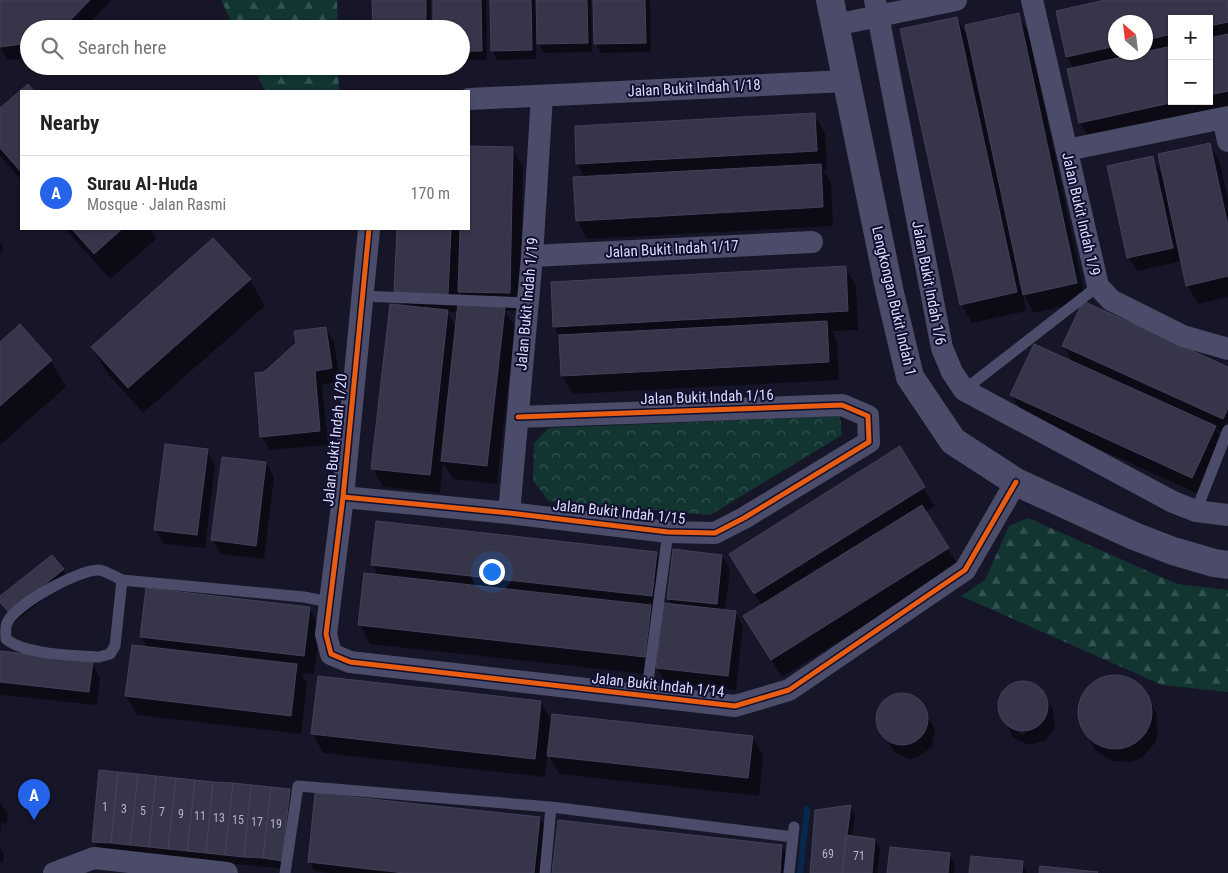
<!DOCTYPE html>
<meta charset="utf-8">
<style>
body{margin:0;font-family:"Roboto Condensed",sans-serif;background:#f2f2f2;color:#222}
.controls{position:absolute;right:15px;top:15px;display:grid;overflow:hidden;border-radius:0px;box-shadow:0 1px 4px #0004}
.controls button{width:45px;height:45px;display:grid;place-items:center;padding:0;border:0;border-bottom:1px solid #e0e0e0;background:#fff;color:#222;font:25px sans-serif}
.compass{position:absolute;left:1108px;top:15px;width:45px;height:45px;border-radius:50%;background:#fff;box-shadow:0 1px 4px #0004;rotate:332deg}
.you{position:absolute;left:491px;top:571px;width:18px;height:18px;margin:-12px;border:4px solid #fff;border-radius:50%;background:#1a73e8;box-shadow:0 0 0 8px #1a73e833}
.badge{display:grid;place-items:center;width:32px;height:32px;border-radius:50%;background:#2563eb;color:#fff;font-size:16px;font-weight:700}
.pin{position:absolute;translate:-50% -41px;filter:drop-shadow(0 1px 2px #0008)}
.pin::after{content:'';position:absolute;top:26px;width:18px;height:15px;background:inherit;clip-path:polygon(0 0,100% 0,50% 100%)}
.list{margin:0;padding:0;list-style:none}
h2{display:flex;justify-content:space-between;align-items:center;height:65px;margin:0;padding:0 20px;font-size:21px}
h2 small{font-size:16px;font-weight:400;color:#767676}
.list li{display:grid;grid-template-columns:32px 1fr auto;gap:15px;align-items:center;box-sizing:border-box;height:75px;padding:0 20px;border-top:1px solid #e0e0e0}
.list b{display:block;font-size:19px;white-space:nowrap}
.list p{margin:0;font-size:16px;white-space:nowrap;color:#767676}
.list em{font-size:16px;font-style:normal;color:#767676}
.icon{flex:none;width:28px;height:28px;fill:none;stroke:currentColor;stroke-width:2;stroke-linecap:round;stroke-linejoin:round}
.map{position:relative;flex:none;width:1228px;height:873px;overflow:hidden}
.search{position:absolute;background:#fff;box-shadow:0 1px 4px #0004;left:20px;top:20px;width:450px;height:55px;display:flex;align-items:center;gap:12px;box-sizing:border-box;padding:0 18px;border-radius:28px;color:#767676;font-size:19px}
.panel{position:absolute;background:#fff;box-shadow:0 1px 4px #0004;left:20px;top:90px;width:450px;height:140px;border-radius:0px}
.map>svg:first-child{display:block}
.forest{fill:url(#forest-firs)}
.park{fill:url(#park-crowns)}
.shadow{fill:#0007;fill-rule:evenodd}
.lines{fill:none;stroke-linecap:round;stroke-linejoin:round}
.stream{stroke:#07284e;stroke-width:6}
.building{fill:#363549;stroke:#43415b}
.service{stroke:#4b4c69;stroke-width:11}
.minor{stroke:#4b4c69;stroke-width:22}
.tertiary{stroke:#4b4c69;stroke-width:28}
.cycleway-casing{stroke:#110f2f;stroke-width:8}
.cycleway{stroke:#e95d12;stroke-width:5}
.labels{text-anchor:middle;stroke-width:4;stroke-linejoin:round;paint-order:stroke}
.number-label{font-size:12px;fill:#b3b3d2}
.street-label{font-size:15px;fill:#ddf;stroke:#110f2f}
</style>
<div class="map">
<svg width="1228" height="873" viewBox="0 0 1228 873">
<defs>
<pattern id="forest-firs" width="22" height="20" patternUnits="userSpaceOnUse" patternTransform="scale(1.25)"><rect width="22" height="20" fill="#123532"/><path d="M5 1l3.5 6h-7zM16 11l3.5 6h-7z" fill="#345251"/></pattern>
<pattern id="park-crowns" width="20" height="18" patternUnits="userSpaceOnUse" patternTransform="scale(1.25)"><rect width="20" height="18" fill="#123532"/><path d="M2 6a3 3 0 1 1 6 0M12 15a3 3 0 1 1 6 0" fill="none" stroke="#345251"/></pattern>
</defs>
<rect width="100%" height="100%" fill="#171628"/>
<path class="forest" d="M221 0H337L338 29H235Z
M253 66H338L339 91H265Z
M1028 518 1177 584 1228 590V692L1162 685 961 596 985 580 1009 526Z"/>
<path class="park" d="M840 416 842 435 710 515 549 501 533 481 534 443 549 428Z"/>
<path class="shadow" d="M0 0H112L84 29H29V58L8 60 0 47Z
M373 0H430L431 29H374Z
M434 0H486L487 60H461V29Z
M491 0H591L592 52 544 53 536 40V59L497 60 492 51Z
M595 0H650L651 52 601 53 596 44Z
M1111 0H1228V111L1091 141 1080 123 1069 70 1074 69 1067 57 1057 12ZM1172 19H1209V101H1172ZM1116 22H1146V52H1116Z
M1018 15 1029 33 1086 301 1034 313 1023 293 1026 311 972 323 961 304 957 18 968 37Z
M28 86 33 91H21V180L0 156V110Z
M814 114 825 133 827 170H823L831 183 833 226 587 239 577 220 585 178 577 164Z
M1209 144 1220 163 1228 199V297L1198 304 1187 285 1182 261 1137 271 1128 257 1153 158 1163 176Z
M469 148H512L523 167 520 311H505L515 327 497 484 453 479 443 463 440 493 383 487 373 469 404 307 395 292 398 229H469ZM459 291 467 305 459 304ZM447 312H459L457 328Z
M65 229H150L156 239 110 279Z
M0 242 4 249 0 253Z
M845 267 856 286 858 330 832 331 837 341 839 380 573 394 562 376 560 337 554 327Z
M250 280 265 306 143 413 107 373 92 347Z
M326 328 334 342 340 382 322 385 328 445 270 450 261 436 265 373Z
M0 344 51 361 66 387 0 445Z
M1064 346 1228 369V435L1216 429 1226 446 1203 496 1022 414 1012 395 1073 363Z
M899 448 935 506 925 512 959 567 782 677 756 635 762 606 741 572Z
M207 450 215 465 205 548 164 544 156 530Z
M266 463 274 477 264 559 221 554 213 540Z
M656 553 667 572 663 604 672 605 668 599 722 556 730 570 725 611 735 612 743 626 736 690 665 682 656 667 655 675 370 644 360 625 379 576 372 564ZM655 613 664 614 662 626Z
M63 570 68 579 15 622 4 608 0 598Z
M309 608 320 627 314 674 301 673 307 684 301 734 137 715 126 696 133 646 148 648 141 637Z
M0 653 92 663 100 677 97 705 0 695Z
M319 678 541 702 552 722 753 737 763 756 759 796 559 774 548 754 545 777 323 753 313 734Z
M1104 678H1125L1134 682 1148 698 1156 713 1158 734 1155 743 1141 758 1131 762 1112 761 1095 750 1082 726 1079 717 1082 697 1095 682Z
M1014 683H1031L1038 687 1053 709 1055 727 1045 741 1028 745 1013 737 1007 726 1024 735 1025 733 1005 723 998 708 1002 693Z
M900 694 917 699 935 729 932 747 918 757 909 759 894 752 878 723V716L885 701Z
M289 790 294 800 287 869 99 851 93 841Z
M0 802 8 815 7 824 1 823 0 836Z
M850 806 855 816 852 837 875 840 880 849 877 873H811Z
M540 818 545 827 540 873H330L315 871 309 862Z
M782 846 787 856 785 873H554Z
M0 848 4 854 3 863H0Z
M949 855 955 864 954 873H888Z
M1022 862 1027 873H970Z
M1041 867 1097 873H1041Z"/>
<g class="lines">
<path class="stream" d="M800 873 807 809"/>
</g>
<path class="building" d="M0 0H90L62 29H29V43L0 47Z
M372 0H426V29H373Z
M433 0H481L482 51H461V29H433Z
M490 0H531L532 50 491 51Z
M536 0H587L588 43 537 44Z
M593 0H645L646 43 594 44Z
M1105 0H1228V22L1209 26V19H1172V34L1146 40V22H1116V46L1066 57 1056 11Z
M1019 13 1077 283 1023 295 965 25Z
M957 17 1017 292 960 305 900 29Z
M1228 34V91L1209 95V38Z
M1172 46V101H1179L1079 123 1067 69Z
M28 84 34 91H21V172L0 148V108Z
M815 113 817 151 576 164 575 126Z
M1210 143 1228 226V276L1186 286 1158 154Z
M469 146 513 147 510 293 458 292 460 229H469Z
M1153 156 1173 248 1127 258 1107 166Z
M821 164 823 207 576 221 573 177Z
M72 229H122L94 254Z
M397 229H451L448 294 394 292Z
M213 238 251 279 128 388 91 347Z
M846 266 848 311 553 327 551 282Z
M1083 301 1228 367V408L1223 419 1062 346Z
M458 303 505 308 487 466 441 461Z
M390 304 448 310 430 475 371 469Z
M827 321 829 362 561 376 559 335Z
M20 324 52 360 0 406V342Z
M326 327 332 368 315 371 320 431 260 437 255 373 264 372 296 343 294 331Z
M1034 344 1216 426 1192 478 1010 395Z
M165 444 208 449 197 535 154 530Z
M900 446 925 487 754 594 729 554Z
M222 457 266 462 256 546 211 540Z
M922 505 949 548 771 660 743 616Z
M376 521 657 552 652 596 371 565Z
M673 549 722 555 717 604 667 599Z
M52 555 64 569 9 613 0 602V596Z
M364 573 651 605 645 657 358 625Z
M146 588 310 607 304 656 140 637Z
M664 603 736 611 728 676 656 668Z
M132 645 297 664 291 716 125 696Z
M0 651 93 661 89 692 0 682Z
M1078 712a37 37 0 1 1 74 0a37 37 0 1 1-74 0Z
M318 676 541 701 535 759 311 734Z
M998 706a25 25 0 1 1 50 0a25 25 0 1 1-50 0Z
M876 719a26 26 0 1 1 52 0a26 26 0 1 1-52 0Z
M552 714 753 736 748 778 547 756Z
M99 770 118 772 111 843 92 842Z
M118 772 138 774 130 845 111 843Z
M138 774 156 776 149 847 130 845Z
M156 776 176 778 168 849 149 847Z
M176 778 195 780 187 851 168 849Z
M195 780 213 782 206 853 187 851Z
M213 782 233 783 225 855 206 853Z
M233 783 251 785 244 857 225 855Z
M251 785 271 787 263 858 244 857Z
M271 787 290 789 282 861 263 858Z
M315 793 540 817 534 873H404L308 862Z
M851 805 842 873H810L815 810Z
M558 820 782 845 780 873H552Z
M846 835 875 839 872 873H842Z
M890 847 950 853 948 873H887Z
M971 856 1023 861 1022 873H969Z
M1040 866 1098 872 1039 873Z"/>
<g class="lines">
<path class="service" d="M362 296 526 303
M964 390 1098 286
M1196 511 1228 430
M122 580 115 646 110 654 99 657C73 655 26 655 6 639 6 634 5 628 7 623 14 605 78 570 98 570 105 570 115 577 122 580L304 597 329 602
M646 697 668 532
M285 873 298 786 551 807 793 837
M545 873 551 807
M789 873 794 827"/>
<path class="minor" d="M875 0 942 348 952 372 964 390 1173 502 1196 511 1228 515
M1032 0 1098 286 1111 300 1183 336 1228 349
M835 25 956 0
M469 99 846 81
M1223 118 1228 141
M1067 150 1228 117
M369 229 343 497 326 634 331 654 350 662 735 706 789 690 965 570 1016 482
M532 256 812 242
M343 497 509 513 668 532 715 533 744 518 869 442 868 416 842 405 518 417
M509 513 532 256 542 96
M54 873 94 858 227 873"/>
<path class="tertiary" d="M830 0 890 293 910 377 953 441 1016 482 1134 536 1173 551 1214 563 1228 565"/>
<g class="cycleway-casing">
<path id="cycleway" d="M369 229 343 497 326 634 331 654 350 662 735 706 789 690 965 570 1016 482
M343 497 509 513 668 532 715 533 744 518 869 442 868 416 842 405 518 417"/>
</g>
<use href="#cycleway" class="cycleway"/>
</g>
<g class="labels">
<g class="number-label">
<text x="105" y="811">1</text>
<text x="124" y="813">3</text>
<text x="143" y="815">5</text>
<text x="162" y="816">7</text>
<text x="181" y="818">9</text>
<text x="200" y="820">11</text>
<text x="219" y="822">13</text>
<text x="238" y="824">15</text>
<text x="257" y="826">17</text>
<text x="276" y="828">19</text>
<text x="828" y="858">69</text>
<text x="859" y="860">71</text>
</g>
<g class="street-label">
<text transform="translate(694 88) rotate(-3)" y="5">Jalan Bukit Indah 1/18</text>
<text transform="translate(1081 214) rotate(77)" y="5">Jalan Bukit Indah 1/9</text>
<text transform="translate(672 249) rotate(-3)" y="5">Jalan Bukit Indah 1/17</text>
<text transform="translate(929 283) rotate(79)" y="5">Jalan Bukit Indah 1/6</text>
<text transform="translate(894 301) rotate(77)" y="5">Lengkongan Bukit Indah 1</text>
<text transform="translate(527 304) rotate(-85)" y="5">Jalan Bukit Indah 1/19</text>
<text transform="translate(707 397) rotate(-2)" y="5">Jalan Bukit Indah 1/16</text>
<text transform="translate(335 440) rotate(-84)" y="5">Jalan Bukit Indah 1/20</text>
<text transform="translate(619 512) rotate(6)" y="5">Jalan Bukit Indah 1/15</text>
<text transform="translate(658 685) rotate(6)" y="5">Jalan Bukit Indah 1/14</text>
</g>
</g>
</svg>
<div class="controls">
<button>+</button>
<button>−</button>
</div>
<svg class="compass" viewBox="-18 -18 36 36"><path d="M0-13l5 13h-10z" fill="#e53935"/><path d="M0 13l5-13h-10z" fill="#767676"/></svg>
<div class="you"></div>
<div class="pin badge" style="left:34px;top:820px">A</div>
<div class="search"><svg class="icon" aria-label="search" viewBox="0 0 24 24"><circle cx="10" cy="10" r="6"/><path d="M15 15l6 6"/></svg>Search here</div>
<section class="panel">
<h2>Nearby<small></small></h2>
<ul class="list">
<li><span class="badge">A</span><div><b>Surau Al-Huda</b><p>Mosque · Jalan Rasmi</p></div><em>170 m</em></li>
</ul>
</section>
</div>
